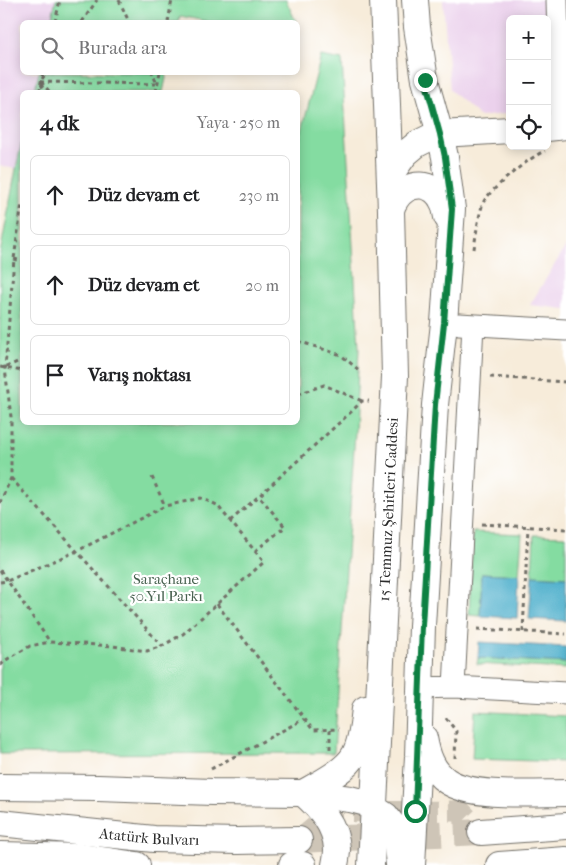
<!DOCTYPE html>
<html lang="tr">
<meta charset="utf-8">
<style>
body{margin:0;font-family:"IM FELL French Canon",serif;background:#f6f6f6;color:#202124}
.controls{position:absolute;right:15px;top:15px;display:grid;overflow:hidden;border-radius:8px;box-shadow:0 2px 12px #0003}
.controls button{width:45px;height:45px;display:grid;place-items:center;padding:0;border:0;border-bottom:1px solid #e0e0e0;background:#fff;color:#202124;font:25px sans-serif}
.stop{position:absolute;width:15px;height:15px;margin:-11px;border:4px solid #0b8043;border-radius:50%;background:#fff}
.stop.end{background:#0b8043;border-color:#fff;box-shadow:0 1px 5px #0008}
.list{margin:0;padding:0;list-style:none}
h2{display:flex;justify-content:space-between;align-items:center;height:65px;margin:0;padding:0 20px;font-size:21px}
h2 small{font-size:16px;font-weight:400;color:#757577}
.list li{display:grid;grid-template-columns:32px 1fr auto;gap:15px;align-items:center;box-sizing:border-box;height:80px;margin:0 10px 10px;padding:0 10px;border:1px solid #e0e0e0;border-radius:8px}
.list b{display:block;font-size:19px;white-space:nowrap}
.list em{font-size:16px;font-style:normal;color:#757577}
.icon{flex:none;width:28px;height:28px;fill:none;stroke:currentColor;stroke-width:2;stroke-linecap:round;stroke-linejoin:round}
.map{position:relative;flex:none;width:566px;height:865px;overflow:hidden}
.search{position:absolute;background:#fff;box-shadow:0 2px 12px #0003;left:20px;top:20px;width:280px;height:55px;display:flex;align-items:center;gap:12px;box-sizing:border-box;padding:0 18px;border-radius:8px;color:#757577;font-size:19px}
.panel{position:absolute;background:#fff;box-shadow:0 2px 12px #0003;left:20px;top:90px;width:280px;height:335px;border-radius:8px}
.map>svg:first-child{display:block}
.built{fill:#ebd1ec}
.green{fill:#84dca1;stroke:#588466}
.water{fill:#4caecb;stroke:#3c6c7b}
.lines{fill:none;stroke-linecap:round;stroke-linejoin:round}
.minor-tunnel{stroke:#cec5b7;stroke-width:21;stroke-dasharray:21 11;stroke-linecap:butt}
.major-tunnel{stroke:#cec5b7;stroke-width:26;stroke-dasharray:26 13;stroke-linecap:butt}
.minor-casing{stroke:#726f68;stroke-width:23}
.major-casing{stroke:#726f68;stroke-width:28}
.path{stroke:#726f68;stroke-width:3;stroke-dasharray:4 4;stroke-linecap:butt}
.minor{stroke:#fff;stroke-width:21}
.major{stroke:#fff;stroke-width:26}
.route{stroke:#0b8043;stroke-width:6}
.labels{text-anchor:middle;stroke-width:4.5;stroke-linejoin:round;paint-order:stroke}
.street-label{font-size:15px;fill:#2b2b2b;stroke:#fff}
.park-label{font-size:15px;fill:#46604e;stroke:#fff}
</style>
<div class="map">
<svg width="566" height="865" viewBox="0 0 566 865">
<rect width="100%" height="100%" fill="#fff"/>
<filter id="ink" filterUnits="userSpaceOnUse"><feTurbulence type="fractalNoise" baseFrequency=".02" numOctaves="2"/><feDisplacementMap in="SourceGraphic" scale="10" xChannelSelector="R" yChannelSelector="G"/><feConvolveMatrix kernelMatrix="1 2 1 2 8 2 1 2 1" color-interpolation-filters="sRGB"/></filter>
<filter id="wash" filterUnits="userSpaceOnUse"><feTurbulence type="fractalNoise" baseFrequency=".0096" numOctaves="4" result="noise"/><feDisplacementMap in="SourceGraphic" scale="20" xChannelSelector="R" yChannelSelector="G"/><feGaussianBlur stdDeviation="1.12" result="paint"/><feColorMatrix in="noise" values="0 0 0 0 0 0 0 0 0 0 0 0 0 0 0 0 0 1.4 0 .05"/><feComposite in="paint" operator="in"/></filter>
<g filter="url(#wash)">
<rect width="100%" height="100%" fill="#f7ecda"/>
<path class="built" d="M0 0H56L51 22H22V72L39 73 34 92H22V141L16 169 0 166Z
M443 0H566V106L547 108V19H510V113L480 117 450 90Z
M566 246V309L530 305Z"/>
<path class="green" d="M56 0H286L296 22H210L180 16 179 22H51Z
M321 56 342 60 359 348 355 432 334 753 0 754V254L16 169 22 141V422H298V146Z
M39 73V72L167 73 163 92H34Z
M473 532 522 534 519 575 482 573 480 616 469 615Z
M534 535 566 536V578L532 576Z
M478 658 566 663V669L477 664Z
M475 711 566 716V762L472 759Z"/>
<path class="water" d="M482 573 519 575 517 618 480 616Z
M532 576 566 578V621L529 619Z
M479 642 566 647V663L478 658Z"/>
</g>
<g filter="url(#ink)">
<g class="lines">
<path class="minor-tunnel" d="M299 840 333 812 461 811 481 832"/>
<path class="major-tunnel" d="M299 840 481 832"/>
<g class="minor-casing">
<path id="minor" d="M557 0 560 127
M459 324 566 330
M454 687 473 325
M420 688 454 687 566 693"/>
</g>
<g class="major-casing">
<g id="major">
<path d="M547 128 566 126"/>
<path d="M390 175 405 154 417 144 429 138 440 134 510 130"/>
<path d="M391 210C392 206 394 202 396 199 408 181 433 180 443 202 445 206 446 212 447 217"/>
<path d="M424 738C427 755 432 771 447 781 472 798 535 793 566 793"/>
<path d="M0 787 98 788 212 792 303 793 350 799 366 803 386 816 391 823 396 835 399 865"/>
<path d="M303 793C319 784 346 771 355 754 362 741 363 724 365 709"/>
<path d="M303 793C320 808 336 825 337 849 337 854 336 860 335 865"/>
<path id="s1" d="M0 823 154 839 237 841 299 840"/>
<path d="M481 832 566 826"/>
<path d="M0 855 81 857 137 865"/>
<path d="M292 865H303"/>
<path id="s2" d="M371 865 395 376 391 210 383 0"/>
<path d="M412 865 418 756 422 626 435 405 444 323 452 209 445 157 440 134 425 80 417 27 415 0"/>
<path d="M499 865 566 860"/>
</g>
</g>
<path class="path" d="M119 0 129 22
M55 22 60 0
M82 22 97 0
M168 22 172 0
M42 79 47 72
M40 82 157 84 152 72
M41 82 50 92
M41 84 45 92
M39 92 43 72
M156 92 160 72
M474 249C476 234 478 218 483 203 488 191 532 155 545 151
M14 259 22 261
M298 341 341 355 361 372
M0 367 22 371
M6 367 22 360
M490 377 566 382
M298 394 324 385 362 401
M152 477 165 506
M11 478 162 646
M0 503 11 478V417L5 368 14 259 22 203
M230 521 259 496 351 412 362 401H369
M482 524 566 529
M255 551 285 527 259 496
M0 570 50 642
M0 582 7 581 77 551 165 506 201 498 217 505 264 562 183 634 162 646 147 651 112 646 50 642 30 646 6 660 0 666
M217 604 313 730 339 729
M477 629 566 634
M523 632 528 527
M446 718 456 731 455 758
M330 749V730
M211 769 304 719"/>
<use href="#minor" class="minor"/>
<use href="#major" class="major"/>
</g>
</g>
<g class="lines" filter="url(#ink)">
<path class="route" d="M415 811 422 626 435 405 444 323 452 209 445 157 440 134 425 80"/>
</g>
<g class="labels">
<g class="street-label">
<text dy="5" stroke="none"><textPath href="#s2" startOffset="356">15 Temmuz Şehitleri Caddesi</textPath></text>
<text dy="5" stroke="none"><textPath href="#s1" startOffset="150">Atatürk Bulvarı</textPath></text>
</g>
<g class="park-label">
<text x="166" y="584">Saraçhane<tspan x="166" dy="17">50.Yıl Parkı</tspan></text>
</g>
</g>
</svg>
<div class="controls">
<button>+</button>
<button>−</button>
<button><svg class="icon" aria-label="locate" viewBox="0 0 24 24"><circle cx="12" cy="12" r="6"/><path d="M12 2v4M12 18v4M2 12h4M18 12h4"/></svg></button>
</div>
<div class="stop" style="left:415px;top:811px"></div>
<div class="stop end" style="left:425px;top:80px"></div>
<div class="search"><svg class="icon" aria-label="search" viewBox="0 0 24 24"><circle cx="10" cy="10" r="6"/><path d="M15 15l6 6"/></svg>Burada ara</div>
<section class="panel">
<h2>4 dk<small>Yaya · 250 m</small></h2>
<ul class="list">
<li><svg class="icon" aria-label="ahead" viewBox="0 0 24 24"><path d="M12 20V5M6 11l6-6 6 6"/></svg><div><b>Düz devam et</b></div><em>230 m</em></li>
<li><svg class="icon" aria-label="ahead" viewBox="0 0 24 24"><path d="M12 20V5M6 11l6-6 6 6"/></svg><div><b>Düz devam et</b></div><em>20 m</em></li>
<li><svg class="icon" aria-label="arrive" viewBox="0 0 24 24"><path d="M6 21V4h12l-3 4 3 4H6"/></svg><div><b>Varış noktası</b></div></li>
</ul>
</section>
</div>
